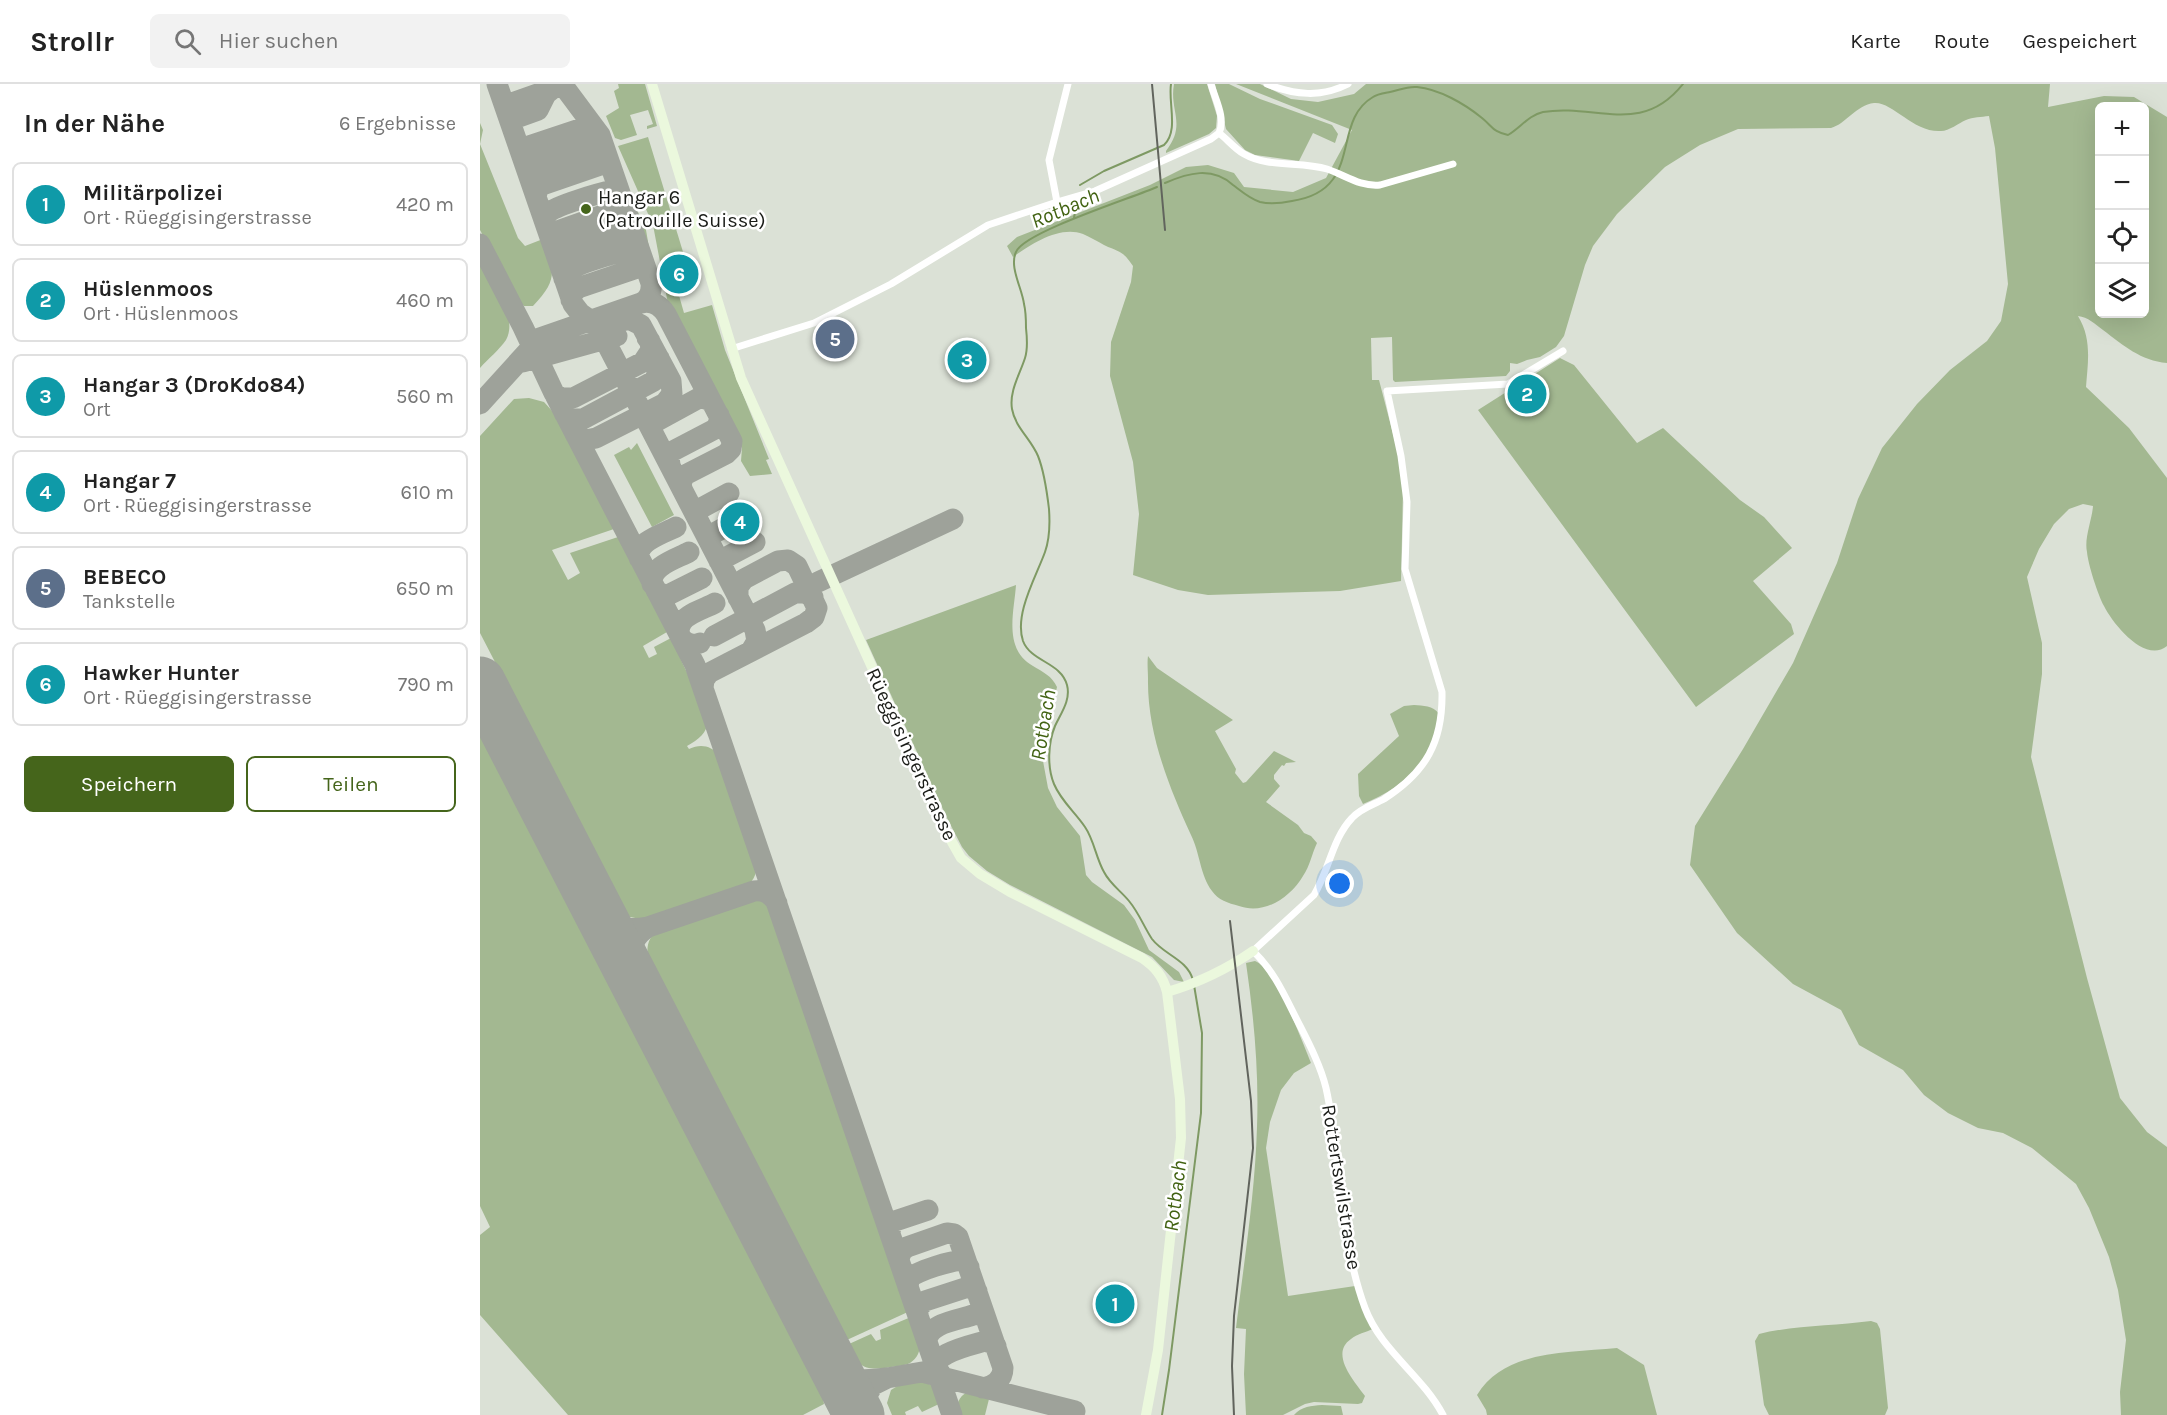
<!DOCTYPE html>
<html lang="de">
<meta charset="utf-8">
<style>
body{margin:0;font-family:Karla,sans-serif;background:#f2f2f2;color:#222}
.controls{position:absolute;right:18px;top:18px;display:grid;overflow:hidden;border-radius:9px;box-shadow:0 6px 24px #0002}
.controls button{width:54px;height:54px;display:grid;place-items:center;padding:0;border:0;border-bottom:2px solid #e0e0e0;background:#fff;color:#222;font:30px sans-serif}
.you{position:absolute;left:860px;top:800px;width:21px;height:21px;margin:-15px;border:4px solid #fff;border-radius:50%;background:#1a73e8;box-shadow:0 0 0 9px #1a73e833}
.badge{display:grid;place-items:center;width:39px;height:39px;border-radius:50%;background:#45651b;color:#fff;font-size:20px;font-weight:700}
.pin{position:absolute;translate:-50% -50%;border:3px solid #fff;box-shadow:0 2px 6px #0006}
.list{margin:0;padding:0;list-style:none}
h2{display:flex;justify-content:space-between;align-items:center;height:78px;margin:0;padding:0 24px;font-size:26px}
h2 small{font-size:20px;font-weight:400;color:#767676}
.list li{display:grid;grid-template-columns:39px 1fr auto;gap:18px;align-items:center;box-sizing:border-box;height:84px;margin:0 12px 12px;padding:0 12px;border:2px solid #e0e0e0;border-radius:9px}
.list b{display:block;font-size:22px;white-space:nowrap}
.list p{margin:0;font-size:20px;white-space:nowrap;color:#767676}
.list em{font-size:20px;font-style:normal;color:#767676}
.actions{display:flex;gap:12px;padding:18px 24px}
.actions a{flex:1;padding:14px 0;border:2px solid #45651b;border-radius:9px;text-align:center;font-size:21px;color:#45651b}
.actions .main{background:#45651b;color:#fff}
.icon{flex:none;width:33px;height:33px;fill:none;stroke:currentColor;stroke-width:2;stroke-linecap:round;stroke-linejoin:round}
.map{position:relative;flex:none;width:1687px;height:1331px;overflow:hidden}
header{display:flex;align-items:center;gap:36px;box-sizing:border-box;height:84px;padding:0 30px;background:#fff;border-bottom:2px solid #e0e0e0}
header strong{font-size:28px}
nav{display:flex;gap:33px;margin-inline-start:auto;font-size:21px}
.search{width:420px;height:54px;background:#f2f2f2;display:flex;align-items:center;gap:15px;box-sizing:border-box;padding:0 21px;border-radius:9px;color:#767676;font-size:22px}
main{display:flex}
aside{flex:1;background:#fff}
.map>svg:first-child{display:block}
.green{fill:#a3b891;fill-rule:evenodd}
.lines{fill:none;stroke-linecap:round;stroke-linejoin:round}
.stream{stroke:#7e9963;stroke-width:2}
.taxiway{stroke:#9ea29a;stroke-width:21}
.runway{stroke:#9ea29a;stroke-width:51}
.street{stroke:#fff;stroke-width:7}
.secondary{stroke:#ebf8dd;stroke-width:10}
.rail{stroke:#61645d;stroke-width:2}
.poi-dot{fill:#45651b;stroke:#fff;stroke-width:2}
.labels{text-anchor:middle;stroke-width:5;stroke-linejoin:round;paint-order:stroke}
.poi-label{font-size:20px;fill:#1a1c18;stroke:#fff;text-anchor:start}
.street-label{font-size:20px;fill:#1a1c18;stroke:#fff}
.water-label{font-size:21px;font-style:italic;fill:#416211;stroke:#fff}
</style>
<header>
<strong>Strollr</strong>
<div class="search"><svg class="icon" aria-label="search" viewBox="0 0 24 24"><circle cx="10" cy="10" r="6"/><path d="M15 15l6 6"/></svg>Hier suchen</div>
<nav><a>Karte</a><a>Route</a><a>Gespeichert</a></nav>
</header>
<main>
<aside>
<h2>In der Nähe<small>6 Ergebnisse</small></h2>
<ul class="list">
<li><span class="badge" style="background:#0f9aa8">1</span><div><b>Militärpolizei</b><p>Ort · Rüeggisingerstrasse</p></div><em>420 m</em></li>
<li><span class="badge" style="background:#0f9aa8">2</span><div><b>Hüslenmoos</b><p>Ort · Hüslenmoos</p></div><em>460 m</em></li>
<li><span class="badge" style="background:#0f9aa8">3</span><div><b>Hangar 3 (DroKdo84)</b><p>Ort</p></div><em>560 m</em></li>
<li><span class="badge" style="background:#0f9aa8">4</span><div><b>Hangar 7</b><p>Ort · Rüeggisingerstrasse</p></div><em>610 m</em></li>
<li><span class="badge" style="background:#5c6f8a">5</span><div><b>BEBECO</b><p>Tankstelle</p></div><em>650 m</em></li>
<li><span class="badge" style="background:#0f9aa8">6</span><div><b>Hawker Hunter</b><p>Ort · Rüeggisingerstrasse</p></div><em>790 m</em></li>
</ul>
<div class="actions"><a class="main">Speichern</a><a>Teilen</a></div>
</aside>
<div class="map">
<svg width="1687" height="1331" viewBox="0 0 1687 1331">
<rect width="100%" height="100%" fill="#dbe1d6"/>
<path class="green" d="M138 0H165L177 42 167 45V42L173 40 168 26 150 31 157 51 141 56 135 54 126 32 139 24 134 7 139 4Z
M694 0H727L737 32 736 44 729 50 686 69V67C707 40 689 27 694 0Z
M735 0H749L780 15 852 41 858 50 855 59 833 49 819 77 775 71 765 66 746 45Z
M756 0H780L811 15 838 18 874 10 886 0H1570L1568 23 1624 12 1654 13 1687 33V279C1661 277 1643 261 1623 246 1615 240 1608 233 1598 232 1612 255 1608 277 1606 303L1649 344 1687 394V562C1665 580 1633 540 1624 522 1618 511 1608 480 1607 468 1604 454 1612 436 1613 422L1603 420 1589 425 1574 440 1559 465 1547 493 1562 559V590L1551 673 1607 894 1640 1014 1667 1048 1687 1063V1331H1641L1640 1308 1646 1256 1638 1206 1629 1173 1609 1124 1596 1100 1552 1064 1523 1049 1498 1044 1468 1029 1444 1011 1423 986 1379 961 1361 926 1313 900 1257 849 1210 781 1215 742 1263 665 1313 579 1357 479 1378 415 1402 364 1437 320 1470 286 1507 257 1521 237 1528 200 1515 64 1509 32C1501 33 1493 33 1486 36 1479 39 1469 47 1461 47 1434 49 1412 17 1394 19 1376 21 1366 40 1351 44L1258 45 1220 61 1185 83 1137 130 1113 162 1105 181 1084 252 1076 263 1060 273 1047 276 1037 280 1030 279V287L1026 292 915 298 913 296 912 253 891 254 892 296H899L918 369 923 407 921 497 860 507 728 511 698 506 653 491 659 430 653 378 630 292 631 258 651 198 653 182C642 166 641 169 624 161 617 157 610 153 603 150 580 141 551 160 533 173L527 162 537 153 670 101 706 83 728 81 754 89 764 103 813 108 846 94 872 46ZM1620 22H1664V230H1620Z
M0 39 3 46 0 60 38 154 45 162 63 155C74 186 79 195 53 222H44L37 215 0 146Z
M168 53 207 181 205 182 204 193 196 201 204 229 232 221 245 266 289 375 286 376 292 390 270 392 261 377 262 364 188 220 173 141 138 62Z
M132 70 166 146 173 187H172Z
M0 173C11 193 39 233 26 256 19 266 8 275 0 284Z
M1080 274 1094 281 1157 359 1183 344 1260 416 1284 433 1312 464 1273 497 1311 540 1314 550 1216 623 998 326Z
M49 314 64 318 74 329 134 445 72 466 88 496 100 489 90 469 138 453 187 548 163 562 169 574 177 570 174 563 191 554 227 632C229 649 220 654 207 662L209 665C221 659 231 662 240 671L277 778C277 791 273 799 262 805L166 836 150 833 144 828 0 549V352L34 315Z
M157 359 194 431 172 443 134 371 149 363 151 366Z
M536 501C534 529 523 565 553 582 563 588 572 592 577 603L563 663V677L568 704 577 723 600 752 606 791 612 798 644 821 655 836 669 866 699 888 704 898 694 896 672 873 530 801 507 787 489 772 482 763 467 734 386 556Z
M668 572 677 584 753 636 735 647 756 685 755 689 763 699 766 698 794 667 816 678 806 679 804 682 802 681 794 691V695L800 702 786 718 818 741 824 749 831 752 837 759C832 769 830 782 823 792 810 814 784 831 759 822 748 819 738 816 732 807 720 791 720 769 711 751 689 703 667 649 668 594 668 587 667 579 668 572Z
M934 621C943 622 953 621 959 630 957 637 957 646 955 653 943 686 915 707 883 720L879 712 878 690 919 652 910 630 924 622Z
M0 649 342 1309 344 1320 323 1331H88L0 1231V1151L10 1143 0 1122Z
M269 815C281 815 288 819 295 829L430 1227 369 1255H366L168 873C166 861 169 852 180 845Z
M775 877C795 884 822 957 831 979L814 989 801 1006 790 1038 786 1064 808 1212 875 1202 893 1245C886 1248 877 1250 871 1255 849 1270 875 1298 885 1312L882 1319 878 1320 834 1318 825 1320 803 1331H766L764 1290 766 1245 756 1244C764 1177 775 1111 777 1043 779 988 774 934 766 879Z
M431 1233C441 1246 446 1269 430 1279 424 1282 417 1282 411 1283 389 1287 375 1285 369 1260L391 1250 396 1257 401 1255 400 1246Z
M1391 1237 1397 1239 1400 1245 1408 1324 1405 1331H1289L1284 1321 1275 1257 1279 1250C1315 1241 1354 1242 1391 1237Z
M1137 1264 1164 1281 1177 1331H1007L1006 1326 997 1311C1025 1265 1089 1269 1137 1264Z
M442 1298C452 1299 457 1305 461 1315L459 1320 442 1328 438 1322 425 1328 426 1331H412L407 1319 411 1306 419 1301Z
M494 1306 510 1311 505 1331H479C474 1318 481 1309 494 1306Z
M842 1321 861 1322 863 1331H814C822 1322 831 1322 842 1321Z"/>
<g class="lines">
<path class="stream" d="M685 99C708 89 732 82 753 101 761 107 770 115 780 118 789 120 802 119 812 117 885 106 850 38 893 13 897 10 905 9 910 8 919 6 928 2 937 3 959 5 985 20 1002 34 1013 43 1013 48 1028 51 1040 44 1049 31 1063 28 1115 19 1161 53 1203 0
M600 101 624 87 684 61C699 47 688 19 691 0
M677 103C652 114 544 148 536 168 529 183 542 204 544 220 546 228 546 236 546 244 547 253 548 265 545 274 540 290 529 307 532 325 535 343 551 355 558 372 564 387 567 408 569 425 570 439 570 454 565 468 556 493 534 530 543 557 551 578 581 578 587 601 591 616 581 629 575 642 568 659 567 683 574 700 581 717 595 728 605 743 614 756 616 774 624 788 630 800 641 807 649 817 659 829 664 843 672 855 684 871 707 875 713 896
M594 134 596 122
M682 1331 689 1286 721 1029 722 949 714 901"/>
<path class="taxiway" d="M17 0 93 220 100 229 117 241 275 546 277 557 271 567
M26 26 29 20 83 1
M31 39 33 35 58 26 66 10 71 6
M43 74 44 67 49 62 109 42 114 43
M49 92 50 87 56 81 116 61 121 62 125 66
M56 112 58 105 62 101 123 80 128 81 131 85
M65 137C65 133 65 132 68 129 77 121 120 109 133 106L140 111
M71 156 75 148 140 125 147 130
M0 160 43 243 74 309 215 581 472 1331
M78 175 82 167 147 145 154 150
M84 195C86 191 86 189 89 187 97 179 140 168 153 164L160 169
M91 216 93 209 98 204 160 183 167 188
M161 219C172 216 180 221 186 230L252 357 251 365 246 370 205 391 201 398 202 405
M43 278 137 252
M74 309 81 314H93L163 278 171 266 170 257 167 254
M0 320 60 254 161 219C169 215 172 208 171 199L120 51 82 0
M84 329 93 335H103L174 297 179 286V274
M175 338 219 314 227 315 232 319
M95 350 106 356 116 354 185 319 192 310 191 297 161 241 149 235 129 241
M190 381 189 373 191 368 235 345 239 339V331
M214 428 249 409
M227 453 262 434
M159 474C156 457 183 450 196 443
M239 477 275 458
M172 500C170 482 196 475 209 468
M176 506 183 511H188L222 494
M330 508 331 502 338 498 473 435
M234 552 315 509H325L333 513
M220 559C207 564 193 552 202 538 208 529 226 524 235 519
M223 604 224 596 229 589 326 539 334 533 337 524 317 482 308 476 298 477 264 495 258 503V514
M113 816C129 839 138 849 168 843L274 807C285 806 291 810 297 819
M150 889C147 870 152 853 168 843
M410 1149 411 1141 415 1137 448 1126
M419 1176 421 1168 427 1163 467 1149 474 1150 478 1153 523 1284C523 1296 514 1302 503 1304
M428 1203C429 1199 428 1197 431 1193 435 1188 475 1175 481 1177 486 1178 486 1179 489 1183
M438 1230V1224L445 1217 485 1204H491L497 1207
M447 1258C447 1239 479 1236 493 1231L500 1230 506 1235
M351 1278C366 1299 383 1297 406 1294
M461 1290C442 1271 492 1261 505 1257L511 1259 516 1262
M382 1331 384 1316 393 1301 407 1294 442 1288 595 1327"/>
<path class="runway" d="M0 598 379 1331"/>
<path class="street" d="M731 0C735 15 746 34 739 49
M787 0C815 11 841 14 868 0
M577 118 615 107 731 55 739 49C747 55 755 65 764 70 788 84 821 77 847 85 865 91 880 103 900 101L973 80
M251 265 334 239 411 200 508 141 577 118 569 76 588 0
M963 1331C942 1291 901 1267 885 1224 859 1154 862 1076 846 1004 840 979 826 954 815 932 803 908 793 886 773 867L834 811C849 787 852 755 872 734 881 724 893 721 904 715 946 688 963 658 962 608L925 485 927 418 921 372 907 307 1028 300 1083 267"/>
<path class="secondary" d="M172 0 261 294 468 751 481 774 500 790 530 808 662 874C675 883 683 892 687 908L700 1015 701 1054 678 1266 666 1331
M687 908C718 899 747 885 773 867"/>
<path class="rail" d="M672 0 685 146
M750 837 771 1017 773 1064 754 1232 752 1282 754 1331"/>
</g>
<circle class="poi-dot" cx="106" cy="125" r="6"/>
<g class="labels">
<g class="poi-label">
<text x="118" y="120">Hangar 6<tspan x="118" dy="23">(Patrouille Suisse)</tspan></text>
</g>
<g class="street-label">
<text transform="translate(432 670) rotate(65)" y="7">Rüeggisingerstrasse</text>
<text transform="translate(862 1103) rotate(81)" y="7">Rottertswilstrasse</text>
</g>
<g class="water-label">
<text transform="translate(585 124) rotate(-23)" y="7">Rotbach</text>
<text transform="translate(563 641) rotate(-81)" y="7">Rotbach</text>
<text transform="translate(695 1112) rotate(-83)" y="7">Rotbach</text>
</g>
</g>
</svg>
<div class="controls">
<button>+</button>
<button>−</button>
<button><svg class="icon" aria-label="locate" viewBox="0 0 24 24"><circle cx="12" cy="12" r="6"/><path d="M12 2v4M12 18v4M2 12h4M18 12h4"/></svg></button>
<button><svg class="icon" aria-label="layers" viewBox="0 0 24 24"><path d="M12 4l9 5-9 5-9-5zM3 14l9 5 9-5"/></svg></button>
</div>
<div class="you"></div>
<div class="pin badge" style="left:635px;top:1220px;background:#0f9aa8">1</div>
<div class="pin badge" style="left:1047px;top:310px;background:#0f9aa8">2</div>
<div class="pin badge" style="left:487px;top:276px;background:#0f9aa8">3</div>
<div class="pin badge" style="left:260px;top:438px;background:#0f9aa8">4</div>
<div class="pin badge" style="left:355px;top:255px;background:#5c6f8a">5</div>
<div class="pin badge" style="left:199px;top:190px;background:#0f9aa8">6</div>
</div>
</main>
